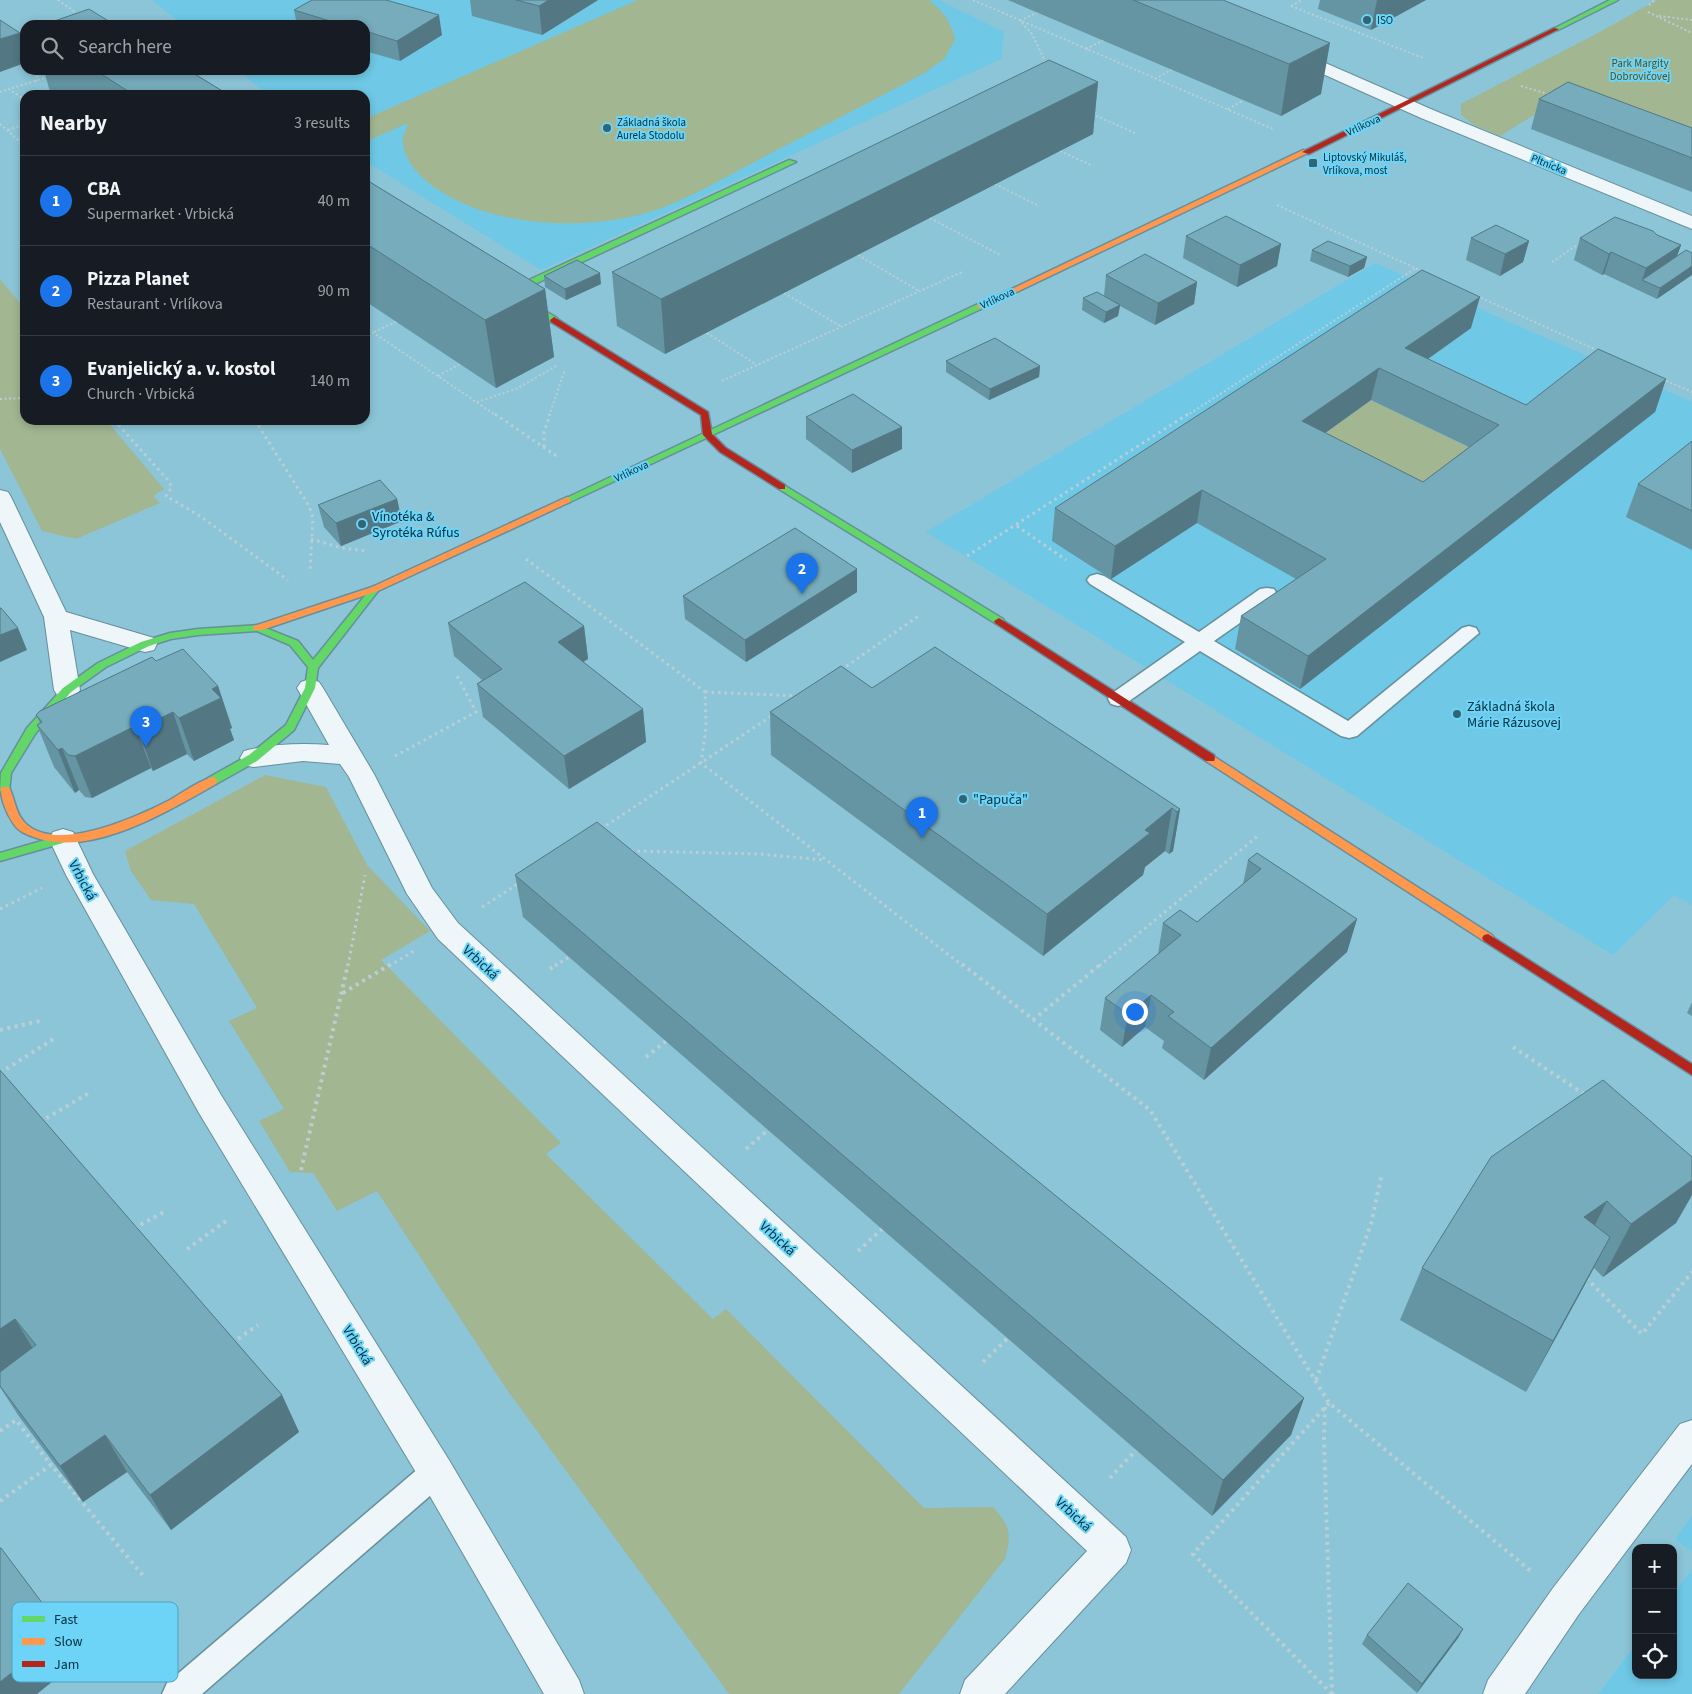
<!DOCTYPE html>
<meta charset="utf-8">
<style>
body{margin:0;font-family:"Source Sans 3",sans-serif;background:#242831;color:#f1f3f6}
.controls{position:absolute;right:15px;bottom:15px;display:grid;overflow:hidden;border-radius:10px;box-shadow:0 2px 8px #0003}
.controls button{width:45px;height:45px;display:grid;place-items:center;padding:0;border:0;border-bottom:1px solid #363941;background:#171b24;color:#f1f3f6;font:25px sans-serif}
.you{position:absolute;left:1134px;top:1011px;width:18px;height:18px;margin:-12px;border:4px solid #fff;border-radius:50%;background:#1a73e8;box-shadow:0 0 0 8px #1a73e833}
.badge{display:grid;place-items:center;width:32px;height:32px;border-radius:50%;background:#1a73e8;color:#fff;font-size:16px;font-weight:700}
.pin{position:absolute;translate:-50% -41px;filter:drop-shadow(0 1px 2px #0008)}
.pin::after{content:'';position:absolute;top:26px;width:18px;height:15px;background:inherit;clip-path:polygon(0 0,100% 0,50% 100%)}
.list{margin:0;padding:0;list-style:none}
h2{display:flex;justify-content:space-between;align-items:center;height:65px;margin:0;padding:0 20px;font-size:21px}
h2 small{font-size:16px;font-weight:400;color:#9ea1a6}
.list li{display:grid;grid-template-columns:32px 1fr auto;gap:15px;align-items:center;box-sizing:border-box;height:90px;padding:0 20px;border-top:1px solid #363941}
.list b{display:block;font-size:19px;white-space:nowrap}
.list p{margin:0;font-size:16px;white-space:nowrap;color:#9ea1a6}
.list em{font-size:16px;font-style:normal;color:#9ea1a6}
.icon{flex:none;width:28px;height:28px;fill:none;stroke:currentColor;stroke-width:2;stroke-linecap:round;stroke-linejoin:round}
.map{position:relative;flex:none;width:1692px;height:1694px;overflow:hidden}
.search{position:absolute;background:#171b24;box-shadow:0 2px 8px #0003;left:20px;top:20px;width:350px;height:55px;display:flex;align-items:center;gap:12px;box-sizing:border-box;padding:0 18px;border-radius:15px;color:#9ea1a6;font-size:19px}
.panel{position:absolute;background:#171b24;box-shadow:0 2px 8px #0003;left:20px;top:90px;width:350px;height:335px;border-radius:15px}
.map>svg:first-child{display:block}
.built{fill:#6ec8e6}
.green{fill:#a1b691}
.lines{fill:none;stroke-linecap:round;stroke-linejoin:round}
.lane-casing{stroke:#668f9d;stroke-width:3}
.street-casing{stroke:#668f9d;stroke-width:2}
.fast-casing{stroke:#668f9d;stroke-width:3}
.slow-casing{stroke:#668f9d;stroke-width:3}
.jam-casing{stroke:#668f9d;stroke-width:3}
.path-far2{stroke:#bbced4;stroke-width:2;stroke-dasharray:2 2.5;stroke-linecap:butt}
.path-far1{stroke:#bbced4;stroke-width:3;stroke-dasharray:2.5 4;stroke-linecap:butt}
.path{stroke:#bbced4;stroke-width:4;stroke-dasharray:3 4.5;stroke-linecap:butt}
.lane{fill:#eef6f9;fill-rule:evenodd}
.street{fill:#eef6f9;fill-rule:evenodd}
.fast{fill:#63d668;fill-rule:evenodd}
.slow{fill:#ff974d;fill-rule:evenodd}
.jam{fill:#b3261e;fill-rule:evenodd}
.wall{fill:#6594a2;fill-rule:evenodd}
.shaded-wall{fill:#537884}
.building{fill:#76acbc;stroke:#537884;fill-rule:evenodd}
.poi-dot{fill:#316574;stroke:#6dd4f7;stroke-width:2}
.labels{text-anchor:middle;stroke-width:4;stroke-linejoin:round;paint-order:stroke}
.far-poi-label{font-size:11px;fill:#00313e;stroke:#6dd4f7;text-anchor:start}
.far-park-label{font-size:11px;fill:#554f15;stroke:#6dd4f7}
.far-street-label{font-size:11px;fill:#00313e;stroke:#6dd4f7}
.poi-label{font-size:14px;fill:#00313e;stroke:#6dd4f7;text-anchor:start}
.street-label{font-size:14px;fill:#00313e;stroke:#6dd4f7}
.key{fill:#6dd4f7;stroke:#4ca3c0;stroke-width:1}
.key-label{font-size:14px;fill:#00313e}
</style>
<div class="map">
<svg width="1692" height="1694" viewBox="0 0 1692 1694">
<rect width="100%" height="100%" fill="#8cc5d8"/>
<path class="built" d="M152 0H939L1004 32 1001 59 541 270 365 161V95H268L238 70H365V25H183Z
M1375 263 1692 402V905L1674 895 1613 955 926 532Z
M1692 1516V1552L1675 1539Z
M1692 1569V1694H1598L1636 1644V1675H1673V1594Z"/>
<path class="green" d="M638 0H929C944 12 951 21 955 40L944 59 923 74C874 100 825 125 775 151 740 169 704 191 667 206 602 232 500 230 440 191 423 180 401 160 403 137 404 133 407 128 408 123L365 142V119Z
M1657 0H1692V145L1565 96 1500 136 1474 125 1461 115V104L1596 34Z
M0 279 25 309V420H106L164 489 153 496 160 503 76 539 42 531 0 449Z
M1371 400 1489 457 1414 515 1296 454Z
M265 775 326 787 367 865 430 931 381 960 561 1143 546 1154 713 1319 726 1309 924 1508 993 1507C1010 1526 1012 1533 1005 1559L899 1694H729L507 1390 377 1191 337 1211 313 1173 290 1172 259 1121 284 1109 229 1021 257 1008 194 904 151 900 131 871 125 851Z"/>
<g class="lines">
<g class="lane-casing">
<path id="lane" d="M1097 574 1104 576 1199 632 1260 589 1267 588 1274 589 1277 594 1274 599 1214 641 1348 721 1462 628 1469 626 1476 628 1479 633 1357 736 1349 738 1341 736 1200 651 1125 704 1118 706 1111 704 1108 699 1111 694 1185 642 1090 584 1087 580 1090 576Z
M436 1458 446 1462 451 1472 446 1482 202 1694H162L167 1683 426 1462Z"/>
</g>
<g class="street-casing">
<path id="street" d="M1291 48 1433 110 1692 216V229L1421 118 1285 57 1282 53 1285 49Z
M0 490 8 492 11 497 66 612 154 638 157 644 154 650 145 652 70 630 80 690 76 696 67 699 58 696 54 690 44 617 0 522Z
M310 679 319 682 323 688 374 774 432 888 458 923 1126 1537 1131 1550 1126 1563 1005 1694H960L965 1680 1087 1551 438 939 407 894 349 777 340 764 303 761 253 767 244 765 240 758 244 751C271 744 301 743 329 745L297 688 301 682Z
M63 829 73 832 93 874 221 1095 449 1460 579 1680 584 1694H544L423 1484 199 1113 66 875 49 839 53 832Z
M1692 1420V1464L1579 1614 1525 1694H1483L1488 1680 1553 1588 1680 1424Z"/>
</g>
<g class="fast-casing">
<path id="fast" d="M1610 0H1618L1558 30 1553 29Z
M789 160 796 162 537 283 526 293 525 299 557 318V322H551L517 300 518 292 531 279Z
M980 303 984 306 983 308 570 502 567 503 562 500Z
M782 484 1003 619 1004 621 999 624 995 623 779 489V485Z
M375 586 378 587 380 589 378 591 318 668 315 688 294 730 257 761 216 784H208L207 781 208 778 249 755 286 725 305 688 308 667 290 645 257 631 198 635 171 639 149 646 106 667 71 692 35 734 11 773 9 793 5 794 0 791 1 773 27 728 63 688 98 663 141 642 170 633 198 629 258 625 298 641 313 660 372 587Z
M59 836 65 840 63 843 0 861V853Z"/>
</g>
<g class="slow-casing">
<path id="slow" d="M1303 150 1310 152 983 308 980 309 976 306Z
M567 497 570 498V502L378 591 262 630H254L253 628 254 626 372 587Z
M1210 754 1492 935 1494 938 1492 941H1484L1206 761 1205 758 1206 755Z
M212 777 216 778 217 781 216 784C168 811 90 859 34 837 25 834 18 831 13 823 7 814 0 798 1 787H9C15 799 15 812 24 822 55 855 136 817 168 801 182 793 197 782 212 777Z"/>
</g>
<g class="jam-casing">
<path id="jam" d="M1554 28 1559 29 1309 154 1302 152Z
M554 317 708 412 712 434 726 448 785 485V489H779L720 452 703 435 701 415 551 322 550 320Z
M999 618 1214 755 1215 758 1214 761H1206L995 623 994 621Z
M1488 934 1692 1064V1075L1484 941 1482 938 1484 935Z"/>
</g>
<path class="path-far2" d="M58 0 78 14
M973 0 1273 129
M1649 5 1655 0
M1291 6 1423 58
M1291 6 1302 0
M1038 12 1020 21 1032 34 1047 65
M1648 12 1692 33
M1659 16 1692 20
M1086 49 1104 40
M1155 79 1173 69
M36 82 37 70
M1521 86 1551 95
M0 92 9 89
M25 100 9 89 48 77
M1228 109 1244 100
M1092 114 1137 134
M0 124 25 146
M8 130 25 124
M1060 151 1093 166
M995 184 1037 205
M1277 205 1424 272
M930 218 1002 256
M858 255 919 291
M1552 262 1580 243
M784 293 842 327
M1477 296 1599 351
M365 327 497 416
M374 332 396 322
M707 333 757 365
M438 376 460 364
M1662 379 1692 392
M722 381 962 272
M0 399 25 398
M477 402 516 389 558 365
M549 416 565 369
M1186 416 1416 268"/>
<path class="path-far1" d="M495 414 558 457
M114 420 167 479 172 487 166 496 200 516 288 580
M255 420 309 506 313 518 310 573
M544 447V432L550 414
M1017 526 1066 560
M311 539 342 548 367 551
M967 556 1188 414
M526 559 705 692 706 727 701 763 963 966
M841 670 920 615
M705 692 799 696
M395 756 476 712 456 674
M601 829 773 715
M631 851 760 854 824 860
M482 907 521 882
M0 909 42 888
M348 966 365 875
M389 966 414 951
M555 966 569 957
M1099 966 1259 835"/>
<path class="path" d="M962 964 1150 1110 1329 1403 1532 1572
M550 969 557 964
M343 993 391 964
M1033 1020 1101 964
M0 1030 44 1020
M1513 1047 1587 1096
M646 1057 666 1041
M0 1073 55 1038
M40 1122 89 1093
M746 1149 768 1130
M301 1170 348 964
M134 1228 164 1212
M187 1249 229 1219
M858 1251 882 1229
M1586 1278 1642 1334 1692 1272
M232 1343 258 1325
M983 1362 1007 1339
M1316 1380 1371 1224 1382 1173
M1329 1403 1193 1554 1332 1694
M1325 1407 1324 1438 1332 1694
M0 1431 16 1420 51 1465
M1110 1478 1136 1450
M0 1501 51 1465 145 1578"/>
<use href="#lane" class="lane"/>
<use href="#street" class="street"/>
<use href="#fast" class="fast"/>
<use href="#slow" class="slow"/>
<use href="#jam" class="jam"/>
</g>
<path class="wall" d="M470 0H598L542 35 472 16Z
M1008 0H1223L1321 94 1281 116Z
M1320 0H1426L1371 30 1318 9Z
M294 10 442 35 400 61 365 51V25H297Z
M44 70H188L229 95H55L50 92Z
M1098 82 1093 134 665 354 617 326 612 272Z
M1539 99 1692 128V192L1531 129Z
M365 179 545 289 554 357 496 388 365 301Z
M1657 235 1681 245 1677 256 1657 299 1604 274 1602 275 1574 260 1580 238Z
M1186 236 1281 244 1277 266 1237 287 1183 258Z
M1471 238 1529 241 1523 262 1500 276 1466 260Z
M1312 250 1367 257 1364 268 1348 277 1310 261Z
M1422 270 1471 328 1428 359 1526 405 1666 379 1655 412 1300 689 1235 649 1241 616 1296 579 1197 523 1111 579 1052 541 1055 508ZM1371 400 1469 447 1423 482 1325 433Z
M1106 275 1197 282 1194 304 1155 325 1120 306 1118 316 1104 323 1082 310 1083 298 1104 296Z
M544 276 601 284 566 300 545 287Z
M946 361 1040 366 1039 377 989 400 946 372Z
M806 417 902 427V449L852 473 806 439Z
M1692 441V550L1626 517 1638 484Z
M397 499 402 521 341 546 324 527 318 505Z
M857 569V592L746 662 685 619 683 596Z
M448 623 584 626 588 659 583 662 643 709 646 742 569 789 483 717 477 684 482 680 454 656Z
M156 661 218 686 232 728 230 729 234 740 194 761 187 754 153 771 151 768 92 798 85 797 79 790 75 793 54 767 37 725 40 723 36 715Z
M770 712 1180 809 1173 851 1169 854 1165 851 1145 867 1143 875 1043 956 771 755Z
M1248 860 1357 919 1347 952 1204 1080 1162 1048 1164 1041 1145 1027 1122 1047 1100 1030 1105 998 1158 954 1163 923 1197 922 1243 884Z
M515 875 1304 1398 1291 1435 1212 1516 523 917Z
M1692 1002V1016L1687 1013Z
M0 1070 282 1395 299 1432 171 1530 127 1472 83 1502 18 1415 0 1387Z
M1692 1157V1195L1676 1223 1603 1277 1594 1268 1526 1392 1400 1320 1422 1268Z
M1463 1629 1458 1638 1417 1693 1362 1644 1367 1635Z"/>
<path class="shaded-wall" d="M549 0H598L542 35 539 6Z
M1377 0H1426L1371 30Z
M439 15 442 35 400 61 397 41Z
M20 33 25 50V63L0 72V39Z
M1330 43 1321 94 1281 116 1289 64Z
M1098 82 1093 134 665 354 661 299Z
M1529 241 1523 262 1500 276 1505 254Z
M1281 244 1277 266 1237 287 1240 265Z
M1681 245 1673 267 1642 280 1646 268Z
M1611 252 1604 274 1602 275 1609 254Z
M1367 257 1364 268 1348 277 1350 266Z
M1692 266V275L1657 299 1660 288Z
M600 273 601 284 566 300 565 289Z
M1197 282 1194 304 1155 325 1158 303Z
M545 289 554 357 496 388 485 320Z
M1480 297 1471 328 1401 378 1405 348Z
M1120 305 1118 316 1104 323 1106 312Z
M1040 366 1039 377 989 400 990 389Z
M1379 368 1371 400 1296 454 1302 421Z
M1666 379 1655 412 1300 689 1308 656Z
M902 427V449L852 473V450Z
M1202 490 1197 523 1111 579 1115 546Z
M397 499 402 521 341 546 336 523Z
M857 569V592L746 662 745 640Z
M584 626 588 659 562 675 558 642Z
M18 628 27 650 0 662V635Z
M218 686 232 728 230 729 234 740 194 761 179 718 212 689Z
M643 709 646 742 569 789 564 756Z
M173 712 187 754 153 771 138 729Z
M135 726 151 768 92 798 75 756Z
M62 748 79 790 75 793 58 750Z
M1172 808 1165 851 1145 867 1143 875 1043 956 1047 914 1145 830Z
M1180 809 1173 851 1169 854 1177 812Z
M1357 919 1347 952 1204 1080 1211 1048Z
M1151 995 1145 1027 1122 1047 1128 1014Z
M1692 1180V1195L1676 1223 1603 1277 1631 1224Z
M1607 1201 1580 1255 1584 1217Z
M1610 1237 1582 1290 1526 1392 1553 1341Z
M15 1319 38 1357 0 1384V1329Z
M282 1395 299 1432 171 1530 150 1495Z
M1304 1398 1291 1435 1212 1516 1223 1480Z
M105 1435 127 1472 83 1502 60 1466Z
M1463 1629 1458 1638 1417 1693 1422 1684Z
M64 1632 83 1657 37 1694H0V1682Z"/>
<path class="building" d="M312 0H386L439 15 397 41 365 31V25H343L294 10Z
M516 0H549L539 6Z
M1133 0H1223L1330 43 1289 64Z
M89 9 115 25H43Z
M0 20 20 33 0 39Z
M1049 60 1098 82 661 299 612 272Z
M95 70H188L229 95H134Z
M1568 82 1692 128V158L1539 99Z
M365 179 545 289 485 320 365 243Z
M1226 216 1281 244 1240 265 1186 236Z
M1615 217 1653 231 1657 235 1681 245 1646 268 1611 252 1609 254 1580 238Z
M1496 225 1529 241 1505 254 1471 238Z
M1328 241 1367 257 1350 266 1312 250Z
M1686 250 1692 253V266L1660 288 1642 280Z
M1145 254 1197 282 1158 303 1106 275Z
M577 260 600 273 565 289 544 276Z
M1422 270 1480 297 1405 348 1526 405 1598 349 1666 379 1308 656 1241 616 1326 559 1202 490 1115 546 1055 508ZM1379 368 1499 425 1423 482 1302 421Z
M1097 292 1120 305 1106 312 1083 298Z
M995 338 1040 366 990 389 946 361Z
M853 394 902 427 852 450 806 417Z
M1692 441V511L1638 484Z
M380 480 397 499 336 523 318 505Z
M795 528 857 569 745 640 683 596Z
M525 582 584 626 558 642 643 709 564 756 477 684 502 669 448 623Z
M0 608H1L18 628 0 635Z
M935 647 1180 809 1177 812 1172 808 1145 830 1150 833 1047 914 770 712 841 666 872 688Z
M183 649 218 686 212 689 221 698 179 718 173 712 138 729 135 726 75 756 68 755 62 748 58 750 37 725 42 722 36 715 40 711 152 657 156 661Z
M597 822 1304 1398 1223 1480 515 875Z
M1257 853 1357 919 1211 1048 1168 1016 1174 1012 1151 995 1128 1014 1105 998 1181 935 1163 923 1180 910 1197 922 1261 869 1248 860Z
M0 1070 282 1395 150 1495 105 1435 60 1466 0 1386V1372L36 1345 15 1319 0 1329Z
M1603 1080 1692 1157V1180L1631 1224 1607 1201 1584 1217 1610 1237 1553 1341 1422 1268 1491 1157Z
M0 1548H1L64 1632 0 1682Z
M1408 1583 1463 1629 1422 1684 1367 1635Z"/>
<g class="poi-dot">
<circle cx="1367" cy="20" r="5"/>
<circle cx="607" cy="128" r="5"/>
<rect x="1308" y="158" width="10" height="10" rx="2.5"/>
<circle cx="362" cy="524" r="5"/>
<circle cx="1457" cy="714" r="5"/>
<circle cx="963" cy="799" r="5"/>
</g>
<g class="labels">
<g class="far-poi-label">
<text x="1377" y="24">ISO</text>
<text x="617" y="126">Základná škola<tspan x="617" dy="13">Aurela Stodolu</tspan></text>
<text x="1323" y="161">Liptovský Mikuláš,<tspan x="1323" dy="13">Vrlíkova, most</tspan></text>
</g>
<g class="far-park-label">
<text x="1640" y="67">Park Margity<tspan x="1640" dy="13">Dobrovičovej</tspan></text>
</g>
<g class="far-street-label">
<text transform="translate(1363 125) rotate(-25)" y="4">Vrlíkova</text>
<text transform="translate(1549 164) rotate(22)" y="4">Pltnícka</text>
<text transform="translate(997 298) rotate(-25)" y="4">Vrlíkova</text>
<text transform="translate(631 471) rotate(-25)" y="4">Vrlíkova</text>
</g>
<g class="poi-label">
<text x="372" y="521">Vínotéka &amp;<tspan x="372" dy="16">Syrotéka Rúfus</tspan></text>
<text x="1467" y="711">Základná škola<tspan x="1467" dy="16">Márie Rázusovej</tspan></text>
<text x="973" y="804">"Papuča"</text>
</g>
<g class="street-label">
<text transform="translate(83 880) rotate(62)" y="5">Vrbická</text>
<text transform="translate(481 962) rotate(43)" y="5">Vrbická</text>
<text transform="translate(778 1238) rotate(43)" y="5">Vrbická</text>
<text transform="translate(358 1345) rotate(58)" y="5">Vrbická</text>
<text transform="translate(1074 1514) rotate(43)" y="5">Vrbická</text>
</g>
</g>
<rect x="12" y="1602" width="166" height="80" rx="8" class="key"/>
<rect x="22" y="1616" width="23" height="6" fill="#63d668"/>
<rect x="22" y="1638" width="23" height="7" fill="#ff974d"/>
<rect x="22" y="1661" width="23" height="6" fill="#b3261e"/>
<g class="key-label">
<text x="54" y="1624">Fast</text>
<text x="54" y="1646">Slow</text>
<text x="54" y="1669">Jam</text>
</g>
</svg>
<div class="controls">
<button>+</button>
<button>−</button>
<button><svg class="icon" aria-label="locate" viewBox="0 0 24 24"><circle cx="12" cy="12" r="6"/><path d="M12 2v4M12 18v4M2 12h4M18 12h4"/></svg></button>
</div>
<div class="you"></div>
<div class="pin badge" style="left:922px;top:838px">1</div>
<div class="pin badge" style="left:802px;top:594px">2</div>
<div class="pin badge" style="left:146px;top:747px">3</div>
<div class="search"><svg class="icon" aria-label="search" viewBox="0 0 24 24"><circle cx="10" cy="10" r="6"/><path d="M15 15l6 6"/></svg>Search here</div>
<section class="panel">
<h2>Nearby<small>3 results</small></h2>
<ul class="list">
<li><span class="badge">1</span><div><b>CBA</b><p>Supermarket · Vrbická</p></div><em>40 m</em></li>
<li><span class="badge">2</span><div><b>Pizza Planet</b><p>Restaurant · Vrlíkova</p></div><em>90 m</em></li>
<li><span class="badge">3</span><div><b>Evanjelický a. v. kostol</b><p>Church · Vrbická</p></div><em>140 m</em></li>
</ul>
</section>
</div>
